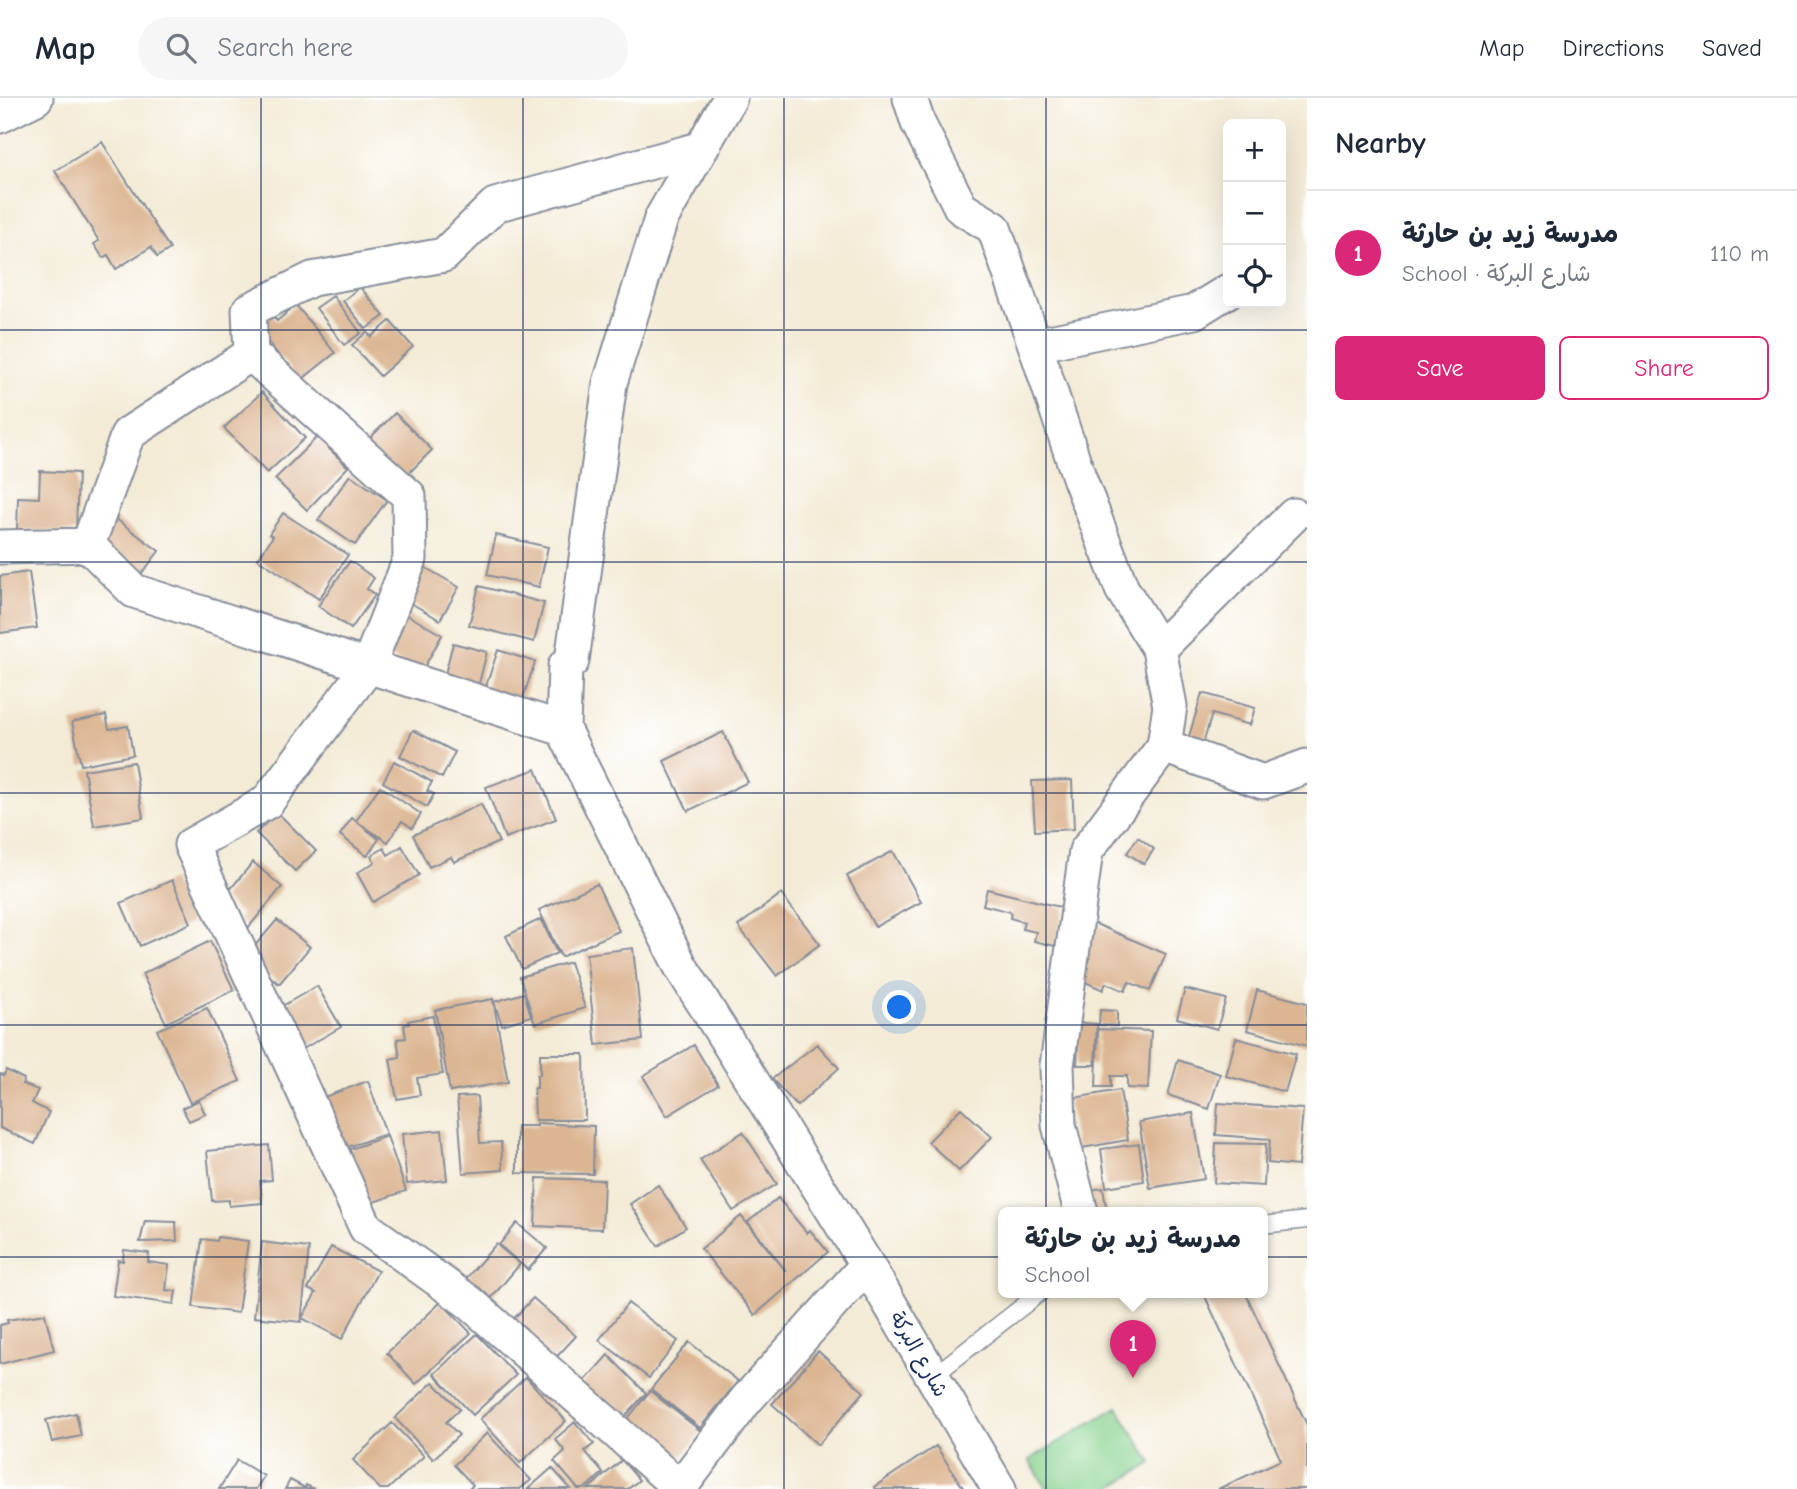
<!DOCTYPE html>
<meta charset="utf-8">
<style>
body{margin:0;font-family:"Comic Neue","Playpen Sans Arabic",sans-serif;background:#f6f6f7;color:#1f2937}
.controls{position:absolute;right:21px;top:21px;display:grid;overflow:hidden;border-radius:10px;box-shadow:0 7px 28px #0002}
.controls button{width:63px;height:63px;display:grid;place-items:center;padding:0;border:0;border-bottom:2px solid #e0e1e3;background:#fff;color:#1f2937;font:35px sans-serif}
.you{position:absolute;left:900px;top:910px;width:24px;height:24px;margin:-18px;border:5px solid #fff;border-radius:50%;background:#1a73e8;box-shadow:0 0 0 10px #1a73e833}
.badge{display:grid;place-items:center;width:46px;height:46px;border-radius:50%;background:#db2777;color:#fff;font-size:23px;font-weight:700}
.pin{position:absolute;translate:-50% -58px;filter:drop-shadow(0 2px 4px #0008)}
.pin::after{content:'';position:absolute;top:37px;width:24px;height:21px;background:inherit;clip-path:polygon(0 0,100% 0,50% 100%)}
.popup{position:absolute;left:998px;top:1109px;width:270px;height:91px;box-sizing:border-box;display:grid;place-content:center;border-radius:10px;background:#fff;filter:drop-shadow(0 2px 5px #0005);font-size:23px;white-space:nowrap;color:#747a83}
.popup b{font-size:26px;color:#1f2937}
.popup::after{content:'';position:absolute;left:50%;top:100%;margin-left:-14px;border:14px solid transparent;border-top-color:#fff}
.list{margin:0;padding:0;list-style:none}
h2{display:flex;justify-content:space-between;align-items:center;height:91px;margin:0;padding:0 28px;font-size:30px}
h2 small{font-size:23px;font-weight:400;color:#747a83}
.list li{display:grid;grid-template-columns:46px 1fr auto;gap:21px;align-items:center;box-sizing:border-box;height:126px;padding:0 28px;border-top:2px solid #e0e1e3}
.list b{display:block;font-size:26px;white-space:nowrap}
.list p{margin:0;font-size:23px;white-space:nowrap;color:#747a83}
.list em{font-size:23px;font-style:normal;color:#747a83}
.actions{display:flex;gap:14px;padding:21px 28px}
.actions a{flex:1;padding:16px 0;border:2px solid #db2777;border-radius:10px;text-align:center;font-size:24px;color:#db2777}
.actions .main{background:#db2777;color:#fff}
.icon{flex:none;width:38px;height:38px;fill:none;stroke:currentColor;stroke-width:2;stroke-linecap:round;stroke-linejoin:round}
.map{position:relative;flex:none;width:1307px;height:1391px;overflow:hidden}
header{display:flex;align-items:center;gap:42px;box-sizing:border-box;height:98px;padding:0 35px;background:#fff;border-bottom:2px solid #e0e1e3}
header strong{font-size:33px}
nav{display:flex;gap:38px;margin-inline-start:auto;font-size:24px}
.search{width:490px;height:63px;background:#f6f6f7;display:flex;align-items:center;gap:18px;box-sizing:border-box;padding:0 24px;border-radius:38px;color:#747a83;font-size:26px}
main{display:flex}
aside{flex:1;background:#fff}
.map>svg:first-child{display:block}
.green{fill:#87d18e;stroke:#518076;stroke-width:2}
.building{fill:#dcb693}
.lines{fill:none;stroke-linecap:round;stroke-linejoin:round}
.service-casing{stroke:#878d9a;stroke-width:19}
.minor-casing{stroke:#878d9a;stroke-width:37}
.service{stroke:#fff;stroke-width:16}
.minor{stroke:#fff;stroke-width:33}
.grid{fill:none;stroke:#1b2f5e;stroke-width:2;stroke-opacity:0.55}
.labels{text-anchor:middle;stroke-width:6;stroke-linejoin:round;paint-order:stroke}
.street-label{font-size:21px;fill:#1b2f5e;stroke:#fff}
</style>
<header>
<strong>Map</strong>
<div class="search"><svg class="icon" aria-label="search" viewBox="0 0 24 24"><circle cx="10" cy="10" r="6"/><path d="M15 15l6 6"/></svg>Search here</div>
<nav><a>Map</a><a>Directions</a><a>Saved</a></nav>
</header>
<main>
<div class="map">
<svg width="1307" height="1391" viewBox="0 0 1307 1391">
<rect width="100%" height="100%" fill="#fff"/>
<filter id="ink" filterUnits="userSpaceOnUse"><feTurbulence type="fractalNoise" baseFrequency=".0143" numOctaves="2"/><feDisplacementMap in="SourceGraphic" scale="14" xChannelSelector="R" yChannelSelector="G"/><feConvolveMatrix kernelMatrix="1 2 1 2 8 2 1 2 1" color-interpolation-filters="sRGB"/></filter>
<filter id="wash" filterUnits="userSpaceOnUse"><feTurbulence type="fractalNoise" baseFrequency=".00686" numOctaves="4" result="noise"/><feDisplacementMap in="SourceGraphic" scale="28" xChannelSelector="R" yChannelSelector="G"/><feGaussianBlur stdDeviation="1.57" result="paint"/><feColorMatrix in="noise" values="0 0 0 0 0 0 0 0 0 0 0 0 0 0 0 0 0 1.4 0 .05"/><feComposite in="paint" operator="in"/></filter>
<g filter="url(#wash)">
<rect width="100%" height="100%" fill="#f3ebd6"/>
<path class="green" d="M1117 1309 1152 1365 1109 1391H1047L1029 1362Z"/>
<g id="blocks">
<path class="building" d="M102 44 170 151 157 159 151 149 116 171 108 157 103 160 94 146 99 143 55 73Z
M360 189 384 218 366 231 343 203Z
M333 198 361 235 344 247 316 210Z
M296 207 335 255 300 283 254 227 270 215 277 223Z
M390 223 413 249 380 278 352 247 367 234 371 239Z
M262 294 305 340 267 375 224 330Z
M395 315 432 352 397 387 360 350Z
M317 339 348 369 307 412 275 381Z
M40 373 78 375 76 434 17 432 18 399 39 400Z
M350 377 387 402 355 447 318 422Z
M283 415 348 457 319 501 258 461 273 438 269 436Z
M112 418 159 453 140 478 98 447Z
M496 437 548 449 539 489 487 477Z
M350 463 374 480 367 491 375 497 351 531 318 508Z
M421 467 459 489 440 522 402 500Z
M29 474 37 530 0 535V478Z
M479 488 544 505 534 544 469 527Z
M399 512 442 537 421 575 377 551Z
M453 545 487 554 477 593 443 584Z
M498 552 535 564 519 612 482 600Z
M1202 595 1255 610 1250 627 1212 616 1202 649 1187 645Z
M106 617 109 631 128 628 133 657 81 667 72 624Z
M413 632 455 654 442 680 400 658Z
M723 634 748 684 688 713 664 663Z
M394 663 432 684 427 693 434 696 427 709 383 684Z
M134 664 143 720 94 728 84 672Z
M536 671 556 721 505 740 486 689Z
M1072 682 1074 731 1035 733 1032 683Z
M380 688 421 716 412 730 402 723 388 744 356 723Z
M481 706 499 744 454 764 451 759 429 769 413 737Z
M277 714 316 753 295 773 256 735Z
M352 720 379 741 367 758 340 737Z
M1138 739 1154 751 1144 766 1127 755Z
M402 748 419 777 373 804 357 775 375 764 371 758 384 750 388 757Z
M893 753 921 804 875 829 847 778Z
M253 764 282 789 248 830 238 821 242 817 223 800Z
M172 782 191 825 140 848 121 805Z
M597 786 619 833 561 859 539 812Z
M987 791 1064 810 1055 848 1034 843 1036 834 1022 831 1024 824 1010 820 1011 814 983 807Z
M781 796 820 846 777 878 738 828Z
M541 821 557 855 522 871 506 838Z
M277 822 310 849 279 886 246 858Z
M1091 824 1166 856 1150 893 1129 884 1125 893 1106 885 1103 892 1081 882 1088 866 1083 864Z
M210 843 234 892 166 925 142 876Z
M633 850 643 942 596 947 586 856Z
M570 864 585 910 535 926 520 879Z
M317 888 341 929 301 952 277 911Z
M1185 891 1226 901 1217 931 1177 920Z
M1257 892 1307 905V948L1247 932Z
M524 895 531 918 502 927 494 904Z
M493 901 508 984 450 994 435 912Z
M207 910 240 983 190 1005 157 932Z
M1100 912 1117 913V928L1099 927Z
M433 918 443 976 417 980 420 997 397 1001 390 961 400 959 397 941 406 940 404 927 409 926 408 923Z
M1069 924 1097 926 1095 967H1077L1078 948H1068Z
M1098 931 1151 933 1148 991 1127 990V978H1111V989H1096Z
M1236 940 1296 956 1285 994 1226 978Z
M817 946 839 970 797 1008 772 981Z
M694 947 718 987 667 1018 643 978Z
M540 956H584L585 1022H535L534 990H537V977H540Z
M1178 962 1220 976 1209 1011 1168 997Z
M6 972 24 981 22 986 38 992 32 1005 49 1014 35 1046 0 1030V976L4 977Z
M368 983 386 1036 342 1051 324 999Z
M1120 992 1128 1042 1076 1051 1068 1001Z
M477 998 480 1045 501 1044 503 1072 463 1075 457 999Z
M199 1002 205 1016 189 1023 182 1010Z
M1218 1005 1303 1011 1298 1068 1268 1065 1270 1041 1216 1037Z
M961 1010 992 1039 959 1073 928 1044Z
M1193 1015 1204 1081 1150 1090 1139 1024Z
M537 1025 594 1028 593 1076 517 1075V1028H537Z
M442 1032 447 1082 407 1086 402 1036Z
M743 1034 777 1086 733 1113 700 1062Z
M387 1038 406 1093 362 1108 342 1054Z
M1216 1045 1266 1046 1264 1088 1214 1085Z
M1139 1046 1144 1083 1106 1089 1101 1051Z
M269 1047 272 1082 260 1083 262 1105 229 1108V1102L212 1103 207 1053Z
M537 1080 604 1082 602 1131 535 1128Z
M658 1087 686 1129 658 1148 630 1106Z
M1103 1090 1107 1114H1087L1084 1093Z
M778 1100 807 1135 810 1132 828 1154 755 1217 701 1151 741 1118 786 1173 748 1124Z
M145 1123 176 1124 177 1143 140 1144Z
M517 1125 547 1150 528 1172 499 1147Z
M218 1139 248 1143 238 1215 193 1209 202 1141 217 1143Z
M262 1144 309 1150 301 1224 254 1219Z
M496 1146 520 1166 487 1205 463 1184Z
M331 1149 378 1173 342 1241 302 1220 316 1195 308 1191Z
M124 1152 149 1155 148 1164 169 1167 166 1192 176 1193 174 1206 113 1198 118 1162 123 1163Z
M1203 1194H1245L1307 1327V1391H1218L1281 1362Z
M533 1200 576 1238 549 1267 506 1229Z
M441 1204 471 1235 416 1286 387 1255Z
M628 1205 678 1243 649 1280 599 1242Z
M45 1216 54 1252 0 1266V1227L8 1225 7 1222Z
M477 1236 516 1277 473 1317 434 1276Z
M689 1244 738 1283 700 1330 651 1291Z
M818 1253 864 1294 818 1347 772 1306Z
M608 1257 646 1295 616 1329 575 1294Z
M526 1279 566 1323 520 1365 480 1321Z
M433 1284 460 1311 446 1324 459 1337 433 1361 395 1320Z
M650 1293 702 1334 670 1374 618 1333Z
M76 1315 81 1338 52 1344 46 1322Z
M575 1324 594 1346 585 1353 603 1375 584 1391H578L554 1363 565 1353 555 1341Z
M392 1325 424 1358 388 1391H380L353 1362Z
M487 1335 531 1382 520 1391H469L473 1387 454 1367Z
M936 1348 964 1391H876L874 1389Z
M237 1362 264 1378 256 1391H219Z
M622 1362 639 1382 628 1391H588Z
M552 1370 571 1391H528Z
M290 1382 305 1390 306 1387 314 1391H285Z"/>
</g>
</g>
<g filter="url(#ink)">
<use href="#blocks" fill-opacity="0" stroke="#878d9a" stroke-width="2"/>
<g class="lines">
<g class="service-casing">
<path id="service" d="M1262 1127 1307 1122
M932 1279 1041 1194"/>
</g>
<g class="minor-casing">
<path id="minor" d="M730 0 661 121 610 285 572 563 565 568 563 631 681 869 867 1167 999 1391
M910 0 918 25 961 110 994 130 1035 247
M0 18 36 0
M251 256 409 398 410 461 368 569 267 704 191 747 366 1130 469 1204 680 1390
M88 447 128 336 251 256 249 212 312 181 444 157 495 107 699 51
M0 449 88 447 134 493 563 631
M1159 551 1294 417
M1164 648 1263 684 1307 668
M1081 1114 1059 1027 1057 968 1086 753 1164 648 1170 608 1159 551 1122 491 1079 379 1035 247 1194 214 1228 193
M679 1391 746 1302 867 1167"/>
</g>
<use href="#service" class="service"/>
<use href="#minor" class="minor"/>
</g>
</g>
<path class="grid" d="M261 0V1391M523 0V1391M784 0V1391M1046 0V1391M0 232H1307M0 464H1307M0 695H1307M0 927H1307M0 1159H1307"/>
<g class="labels">
<g class="street-label">
<text transform="translate(919 1256) rotate(60)" y="7">شارع البركة</text>
</g>
</g>
</svg>
<div class="controls">
<button>+</button>
<button>−</button>
<button><svg class="icon" aria-label="locate" viewBox="0 0 24 24"><circle cx="12" cy="12" r="6"/><path d="M12 2v4M12 18v4M2 12h4M18 12h4"/></svg></button>
</div>
<div class="you"></div>
<div class="pin badge" style="left:1133px;top:1280px">1</div>
<div class="popup"><b>مدرسة زيد بن حارثة</b>School</div>
</div>
<aside>
<h2>Nearby<small></small></h2>
<ul class="list">
<li><span class="badge">1</span><div><b>مدرسة زيد بن حارثة</b><p>School · شارع البركة</p></div><em>110 m</em></li>
</ul>
<div class="actions"><a class="main">Save</a><a>Share</a></div>
</aside>
</main>
